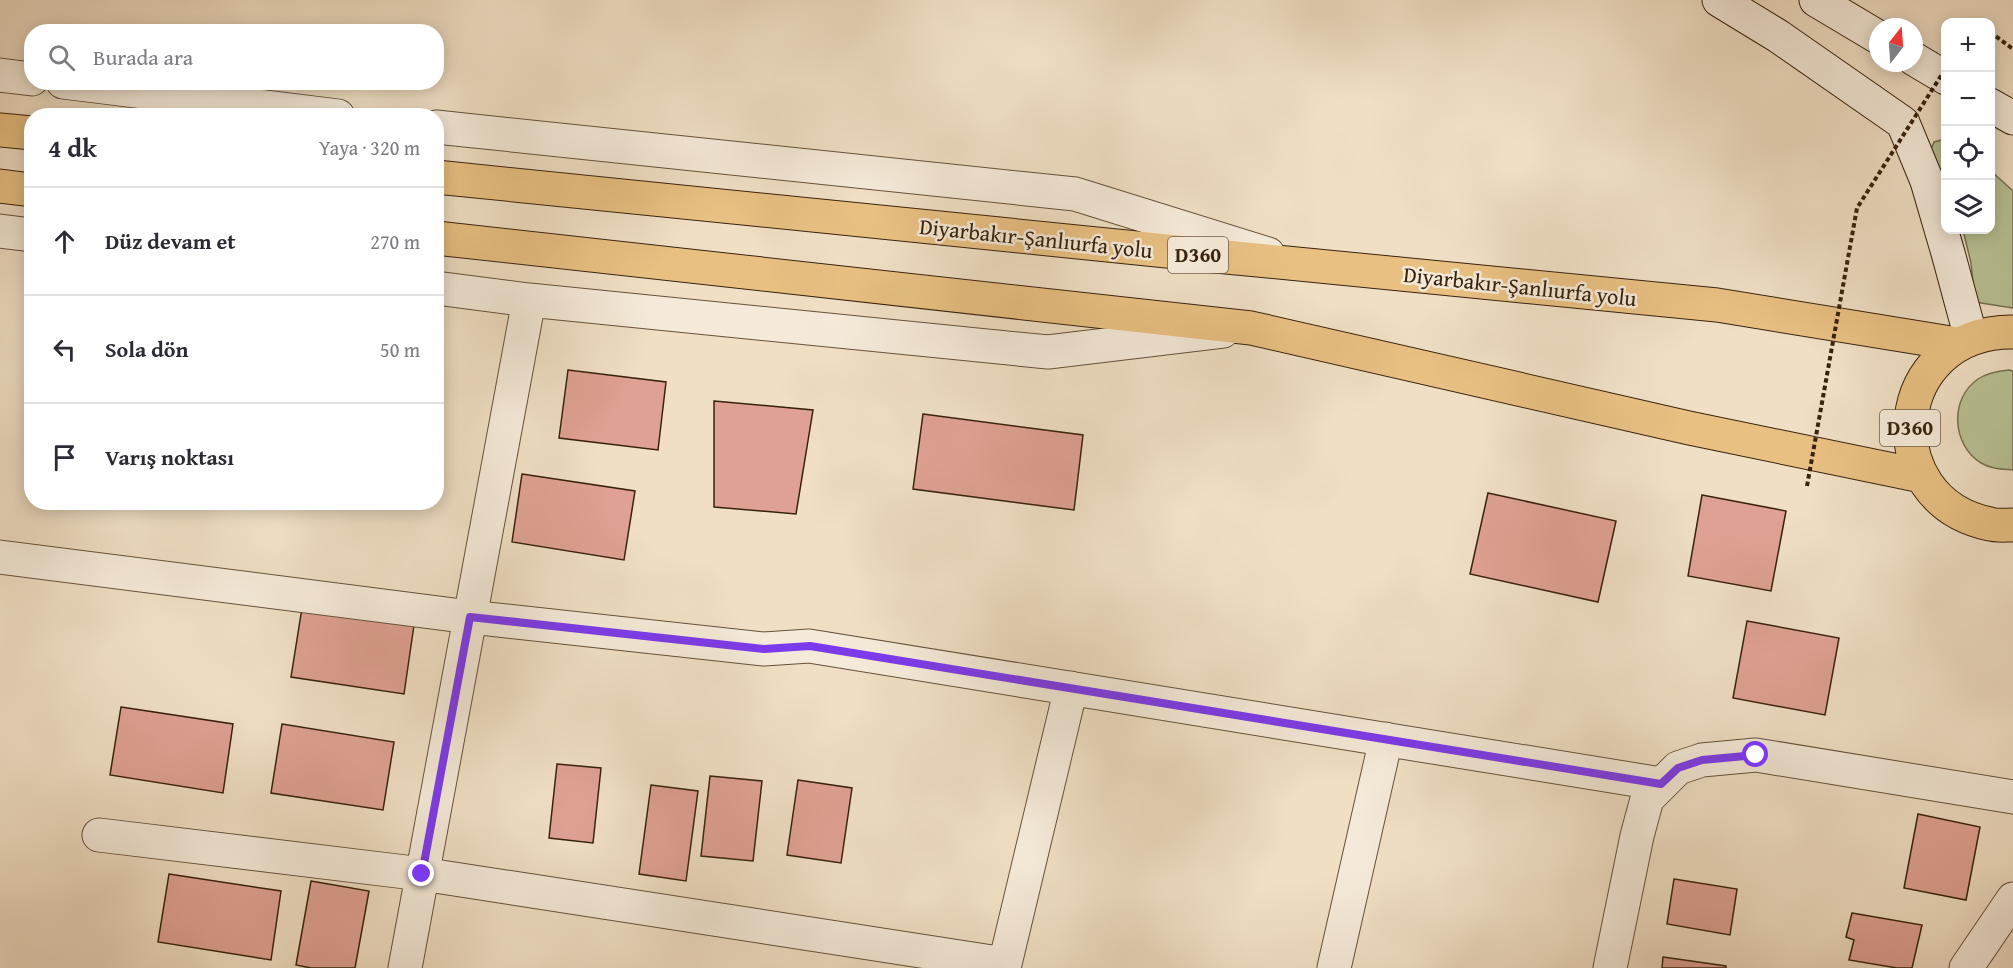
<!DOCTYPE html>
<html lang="tr">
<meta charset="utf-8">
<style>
body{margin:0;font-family:"Gentium Book Plus",serif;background:#f2f2f3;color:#2b2b33}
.controls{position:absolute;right:18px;top:18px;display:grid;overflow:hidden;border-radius:12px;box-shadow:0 3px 15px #0003}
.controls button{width:54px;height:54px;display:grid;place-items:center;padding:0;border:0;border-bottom:2px solid #e1e1e2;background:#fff;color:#2b2b33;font:30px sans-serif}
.compass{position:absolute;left:1869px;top:18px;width:54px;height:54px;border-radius:50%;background:#fff;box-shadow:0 3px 15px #0003;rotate:17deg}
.stop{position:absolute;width:18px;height:18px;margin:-14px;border:4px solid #7c3aed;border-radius:50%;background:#fff}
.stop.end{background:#7c3aed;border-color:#fff;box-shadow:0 2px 6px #0008}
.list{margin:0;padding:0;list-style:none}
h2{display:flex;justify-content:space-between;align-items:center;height:78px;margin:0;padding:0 24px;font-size:26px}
h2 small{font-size:20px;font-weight:400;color:#7c7c81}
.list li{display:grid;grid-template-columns:39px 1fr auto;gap:18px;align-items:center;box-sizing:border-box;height:108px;padding:0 24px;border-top:2px solid #e1e1e2}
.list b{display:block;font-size:22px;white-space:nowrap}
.list em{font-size:20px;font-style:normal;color:#7c7c81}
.icon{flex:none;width:33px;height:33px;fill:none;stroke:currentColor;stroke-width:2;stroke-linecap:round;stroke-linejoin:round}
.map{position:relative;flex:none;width:2013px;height:968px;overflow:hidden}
.search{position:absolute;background:#fff;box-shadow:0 3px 15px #0003;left:24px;top:24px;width:420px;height:66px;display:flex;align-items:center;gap:15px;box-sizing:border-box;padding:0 21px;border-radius:24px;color:#7c7c81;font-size:22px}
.panel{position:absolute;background:#fff;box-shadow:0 3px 15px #0003;left:24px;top:108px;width:420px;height:402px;border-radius:24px}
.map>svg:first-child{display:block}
.green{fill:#b9c295;stroke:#787250;stroke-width:1.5}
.building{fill:#dfa193;stroke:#38220c;stroke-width:1.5}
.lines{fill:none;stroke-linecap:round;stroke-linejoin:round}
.minor-casing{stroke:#66513a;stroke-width:35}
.secondary-casing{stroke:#38220c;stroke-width:35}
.trunk-casing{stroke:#38220c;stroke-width:35}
.path{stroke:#38220c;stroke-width:4;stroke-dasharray:4.5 3;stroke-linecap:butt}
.minor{stroke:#f5ead9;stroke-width:33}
.secondary{stroke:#f5ead9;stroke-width:33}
.trunk{stroke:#e8c082;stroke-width:33}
.path-bridge{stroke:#38220c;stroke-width:4;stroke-dasharray:4.5 3;stroke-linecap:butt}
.route{stroke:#7c3aed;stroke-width:8}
.labels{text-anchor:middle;stroke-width:5;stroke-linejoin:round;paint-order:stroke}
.shield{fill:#f5ead9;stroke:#715e4a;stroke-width:1.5}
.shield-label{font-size:21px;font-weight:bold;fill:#38220c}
.street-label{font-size:22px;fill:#38220c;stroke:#f5ead9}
</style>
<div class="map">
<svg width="2013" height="968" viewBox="0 0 2013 968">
<rect width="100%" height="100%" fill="#f0dfc5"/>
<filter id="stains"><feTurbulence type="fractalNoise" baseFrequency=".00333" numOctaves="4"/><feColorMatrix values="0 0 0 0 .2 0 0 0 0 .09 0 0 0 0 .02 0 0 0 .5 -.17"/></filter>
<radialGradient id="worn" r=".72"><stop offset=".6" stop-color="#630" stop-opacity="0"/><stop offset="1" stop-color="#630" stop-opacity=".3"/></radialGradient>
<path class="green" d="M1945 139V182L1928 157 1934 142Z
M1991 171 2013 191V308L1975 302 1971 263 1963 230H1990Z
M2009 370 2013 371V470C2002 469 1991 469 1981 463 1952 445 1949 399 1978 379 1987 373 1999 371 2009 370Z"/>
<path class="building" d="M568 370 666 382 658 450 559 438Z
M714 401 813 410 796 514 714 507Z
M923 414 1083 435 1074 510 913 489Z
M522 474 635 491 624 560 512 542Z
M1488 493 1616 521 1598 602 1470 574Z
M1702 495 1786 511 1771 591 1688 576Z
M302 608 414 625 404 694 291 677Z
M1747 621 1839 638 1825 715 1733 698Z
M121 707 233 724 223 793 110 775Z
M282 724 394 742 383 810 271 793Z
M557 764 601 768 593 843 549 838Z
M710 776 762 781 753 861 701 856Z
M798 780 852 788 841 863 787 855Z
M651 785 698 791 686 881 639 874Z
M1918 814 1980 827 1966 900 1904 888Z
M169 874 281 891 271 960 158 942Z
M1674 879 1737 889 1730 935 1667 924Z
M311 881 369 891 355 968H311L296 965Z
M1852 913 1922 925 1912 968H1897L1849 960 1854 940 1846 937Z
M1663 957 1726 966V968H1662Z"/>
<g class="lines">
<g class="minor-casing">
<path id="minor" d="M0 75 32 79
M63 82 338 116
M436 127 1075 194 1268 254
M0 231 32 235
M436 288 529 300 1048 352 1223 331
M0 557 470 617 764 649 809 646 1661 784
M99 835 422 874 1005 964
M405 968 529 300
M1004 968 1071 688
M1334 968 1386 739
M1610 968 1637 836 1647 799 1678 768 1702 760 1756 755 2013 797
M1966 968 2013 899"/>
</g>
<g class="secondary-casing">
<path id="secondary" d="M1719 0 1778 36 1903 123 1927 181 1948 253 1971 338
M1816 0 1878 37
M1914 59 1946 78
M1990 105 2013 118"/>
</g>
<g class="trunk-casing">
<path id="trunk" d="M0 130 32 133
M436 177 1216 256 1717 305 1957 344
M0 186 32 190
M436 238 1251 328 1689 428 1922 476
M2013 332C1889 331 1873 500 1990 524 1997 526 2006 525 2013 525"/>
</g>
<path class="path" d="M1975 22 1976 20 1979 22
M1990 32 2013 49"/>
<use href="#minor" class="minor"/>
<use href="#secondary" class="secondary"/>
<use href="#trunk" class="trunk"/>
<path class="path-bridge" d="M1807 486 1857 208 1946 68"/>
</g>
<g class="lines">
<path class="route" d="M422 874 470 617 764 649 810 646 1661 784 1678 768 1702 760 1756 755"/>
</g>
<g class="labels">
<g class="shield">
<rect x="1168" y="237" width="60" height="36" rx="4.5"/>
<rect x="1880" y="410" width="60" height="36" rx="4.5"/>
</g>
<g class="shield-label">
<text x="1198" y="262">D360</text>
<text x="1910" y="435">D360</text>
</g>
<g class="street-label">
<text transform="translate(1036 238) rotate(6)" y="8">Diyarbakır-Şanlıurfa yolu</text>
<text transform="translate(1520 286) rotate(6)" y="8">Diyarbakır-Şanlıurfa yolu</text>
</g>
</g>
<rect width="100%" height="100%" filter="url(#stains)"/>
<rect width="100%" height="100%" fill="url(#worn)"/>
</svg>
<div class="controls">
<button>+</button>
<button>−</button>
<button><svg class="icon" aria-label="locate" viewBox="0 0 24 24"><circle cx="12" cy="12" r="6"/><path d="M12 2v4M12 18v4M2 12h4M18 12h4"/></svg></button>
<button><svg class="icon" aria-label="layers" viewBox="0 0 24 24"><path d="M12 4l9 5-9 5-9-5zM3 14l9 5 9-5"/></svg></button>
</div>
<svg class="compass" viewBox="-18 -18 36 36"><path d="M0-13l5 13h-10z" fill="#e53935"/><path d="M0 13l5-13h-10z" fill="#7c7c81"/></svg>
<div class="stop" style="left:1756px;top:755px"></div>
<div class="stop end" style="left:422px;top:874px"></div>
<div class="search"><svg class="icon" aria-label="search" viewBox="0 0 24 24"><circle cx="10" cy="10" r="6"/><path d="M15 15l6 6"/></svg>Burada ara</div>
<section class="panel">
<h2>4 dk<small>Yaya · 320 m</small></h2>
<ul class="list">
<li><svg class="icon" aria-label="ahead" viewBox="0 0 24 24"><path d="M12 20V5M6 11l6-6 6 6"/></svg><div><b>Düz devam et</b></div><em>270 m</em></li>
<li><svg class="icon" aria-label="left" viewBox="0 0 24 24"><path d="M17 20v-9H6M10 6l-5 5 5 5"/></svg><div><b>Sola dön</b></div><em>50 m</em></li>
<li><svg class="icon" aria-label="arrive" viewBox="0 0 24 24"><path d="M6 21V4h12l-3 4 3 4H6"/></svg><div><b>Varış noktası</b></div></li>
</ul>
</section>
</div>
